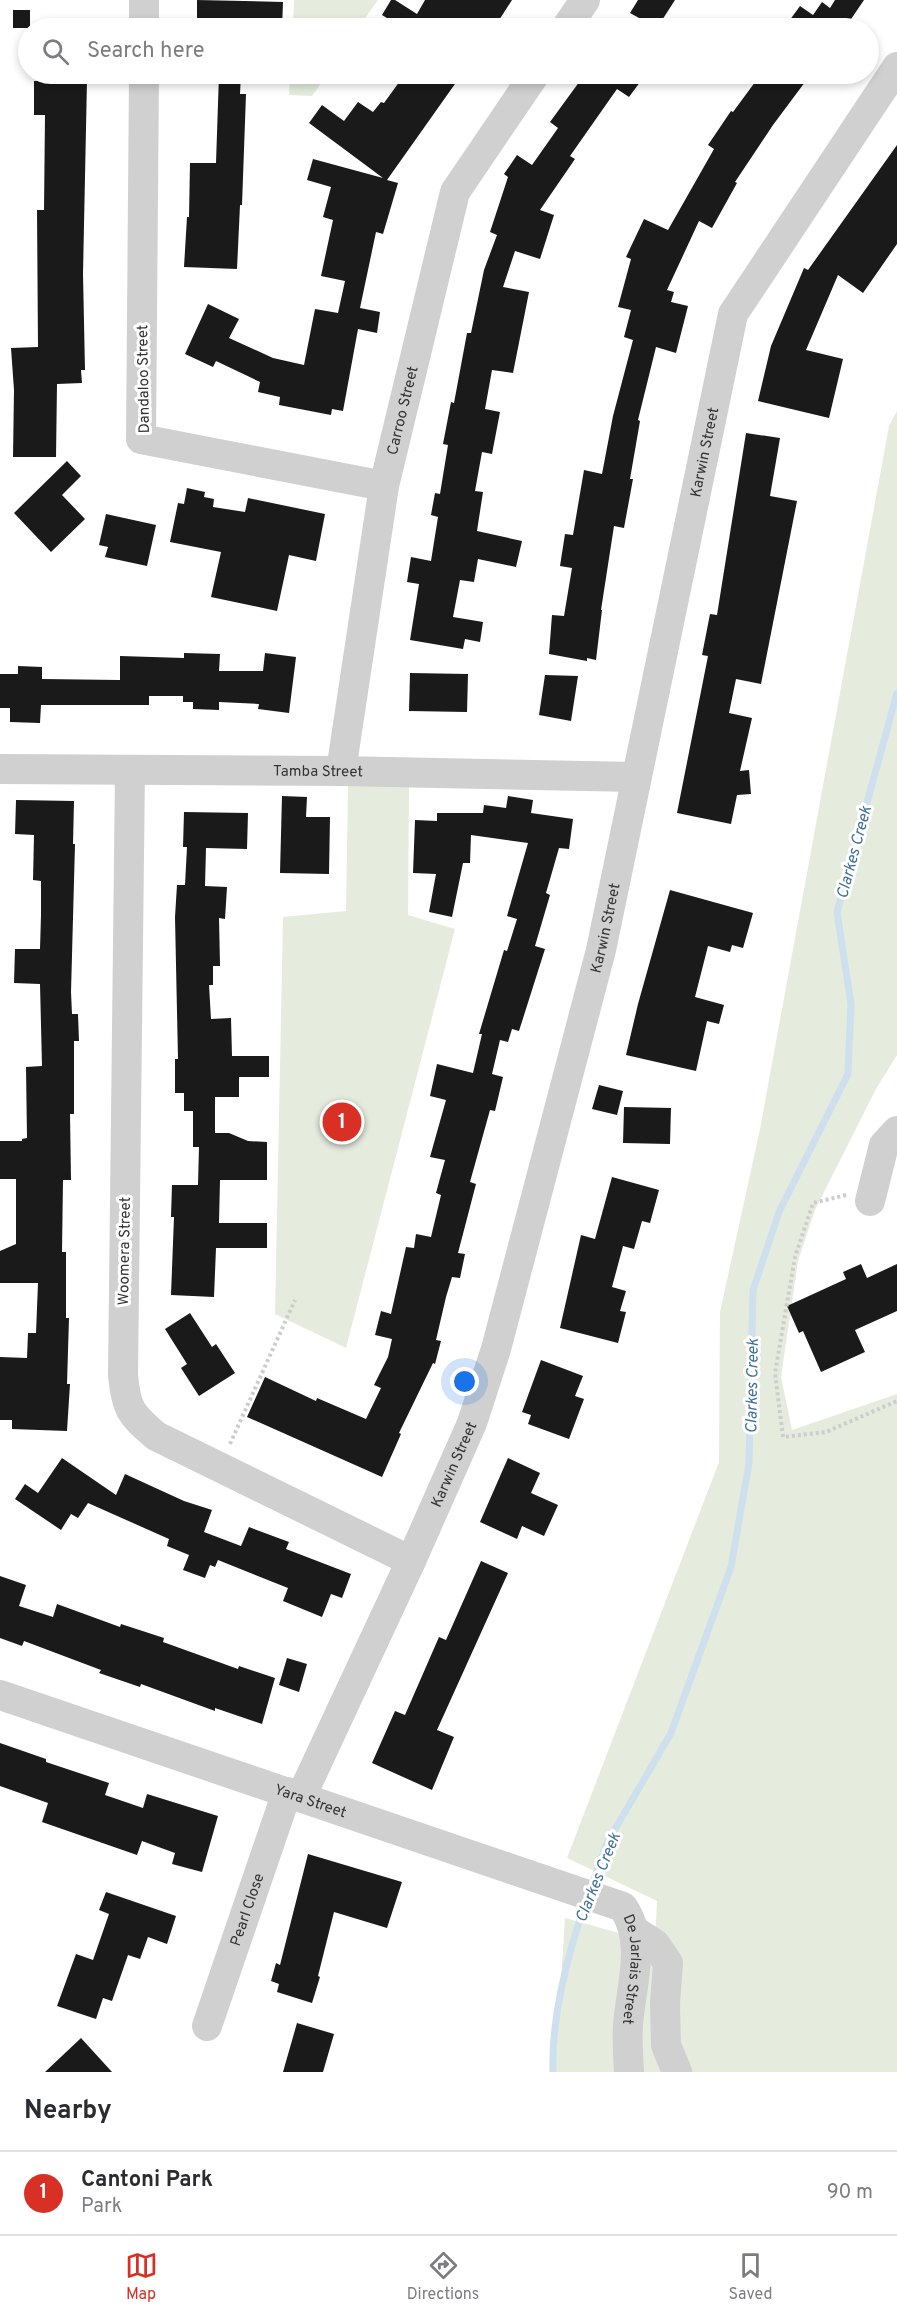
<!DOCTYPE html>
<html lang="en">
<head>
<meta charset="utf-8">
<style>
  body { margin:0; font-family:Overpass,sans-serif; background:#f7f7f7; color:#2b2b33 }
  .you { position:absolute; left:465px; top:1382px; width:21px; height:21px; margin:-15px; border:4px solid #fff; border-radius:50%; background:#1a73e8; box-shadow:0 0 0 9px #1a73e833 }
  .badge { display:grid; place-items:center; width:39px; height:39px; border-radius:50%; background:#d93025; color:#fff; font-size:20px; font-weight:700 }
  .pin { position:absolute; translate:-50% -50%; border:3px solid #fff; box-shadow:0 2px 6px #0006 }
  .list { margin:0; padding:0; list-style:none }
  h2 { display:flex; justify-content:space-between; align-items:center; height:78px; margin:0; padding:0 24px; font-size:26px }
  h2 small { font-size:20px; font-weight:400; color:#7c7c81 }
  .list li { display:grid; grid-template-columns:39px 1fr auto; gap:18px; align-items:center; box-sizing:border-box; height:84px; padding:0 24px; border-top:2px solid #e1e1e2 }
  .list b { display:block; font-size:22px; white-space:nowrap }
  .list p { margin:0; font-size:20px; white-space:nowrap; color:#7c7c81 }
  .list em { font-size:20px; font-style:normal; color:#7c7c81 }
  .icon { flex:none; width:33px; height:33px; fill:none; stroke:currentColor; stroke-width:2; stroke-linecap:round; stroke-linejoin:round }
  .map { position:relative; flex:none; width:897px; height:2072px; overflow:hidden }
  .search { position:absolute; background:#fff; box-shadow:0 3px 9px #0003; left:18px; right:18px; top:18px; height:66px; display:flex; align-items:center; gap:15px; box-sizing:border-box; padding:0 21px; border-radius:33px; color:#7c7c81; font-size:22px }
  .sheet { height:162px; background:#fff }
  nav { display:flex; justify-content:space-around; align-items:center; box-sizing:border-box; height:84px; border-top:2px solid #e1e1e2; background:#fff; font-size:16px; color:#7c7c81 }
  nav a { display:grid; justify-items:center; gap:3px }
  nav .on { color:#d93025 }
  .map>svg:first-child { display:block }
</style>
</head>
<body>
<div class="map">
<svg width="897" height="2072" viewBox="0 0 897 2072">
  <rect width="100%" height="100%" fill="#fff"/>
  <path fill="#e5ecde" d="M 294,0 L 378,0 L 358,28 L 293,28 Z
    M 290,74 L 328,74 L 312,96 L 289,95 Z
    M 897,411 L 897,1055 L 876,1089 L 815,1210 L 798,1261 L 781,1377 L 792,1430 L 897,1394 L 897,2072 L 555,2072 L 565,1918 L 655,1943 L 657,1901 L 567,1858 L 719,1462 L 720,1312 L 760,1129 L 889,426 Z
    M 409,785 L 408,915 L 455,929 L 346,1348 L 275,1314 L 283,917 L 346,911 L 348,786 Z"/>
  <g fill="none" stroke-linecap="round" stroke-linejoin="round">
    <path stroke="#cedfee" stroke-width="7" d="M 591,1888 L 607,1843 L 671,1733 L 731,1567 L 749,1463 L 753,1290 L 779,1212 L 848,1074 L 851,1004 L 837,912 L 897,693
      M 553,2072 C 551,2020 568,1951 586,1902"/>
  </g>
  <path fill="#1a1a1a" d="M 197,0 L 283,2 L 282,28 L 261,28 L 261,20 L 197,19 Z
    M 391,0 L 395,0 L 417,14 L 425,0 L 512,0 L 494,28 L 403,28 L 382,15 Z
    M 638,0 L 675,0 L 657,28 L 630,13 Z
    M 835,0 L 864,0 L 845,28 L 784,28 L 800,6 L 813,15 L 822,2 L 830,8 Z
    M 13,10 L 30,10 L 30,28 L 13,28 Z
    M 219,74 L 241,74 L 240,94 L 246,94 L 242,205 L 240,205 L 237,269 L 184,267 L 187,217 L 189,217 L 190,163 L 216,163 Z
    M 405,74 L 462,74 L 387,180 L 398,183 L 383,234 L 376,232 L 360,308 L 380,312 L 377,333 L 358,329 L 343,411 L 332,409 L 331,415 L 279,405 L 280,397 L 258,392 L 260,382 L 216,361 L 213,367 L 185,354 L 208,304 L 239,319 L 229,338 L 273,358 L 304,365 L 315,309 L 338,313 L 345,281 L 321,276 L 333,220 L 323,217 L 331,187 L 307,180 L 313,159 L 383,178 L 309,123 L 322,105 L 344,121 L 358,102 L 373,112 L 381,102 L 384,103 Z
    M 585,74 L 646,74 L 629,97 L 617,89 L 570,156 L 575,159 L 540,210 L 554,215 L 540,259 L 515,251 L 503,287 L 529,292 L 513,373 L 492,370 L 485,409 L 500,412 L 492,454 L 482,452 L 475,491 L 483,492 L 477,531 L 522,541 L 516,567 L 478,559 L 474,582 L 460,580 L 453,617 L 483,622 L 480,642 L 465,639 L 463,649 L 410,640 L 419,584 L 407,582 L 411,557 L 431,561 L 438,517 L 431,515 L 435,493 L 440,494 L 448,445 L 443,444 L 451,402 L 454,403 L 467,333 L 471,333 L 484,270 L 497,235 L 490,232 L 508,177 L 504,174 L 517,155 L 532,165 L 558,128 L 550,122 Z
    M 761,74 L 811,74 L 773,125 L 735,182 L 737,183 L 712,228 L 699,221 L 667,290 L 674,292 L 671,302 L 688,306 L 676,353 L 656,347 L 638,420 L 640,421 L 630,479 L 633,479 L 624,528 L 614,526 L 601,610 L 602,610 L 596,660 L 587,658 L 587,661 L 549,654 L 552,615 L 564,616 L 572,568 L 560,566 L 565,534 L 573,535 L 584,470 L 602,474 L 613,416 L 633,340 L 624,337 L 631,310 L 618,307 L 631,259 L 626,257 L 644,219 L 668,230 L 714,149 L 708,145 L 731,111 L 733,112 Z
    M 87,80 L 83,274 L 85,370 L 81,370 L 82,383 L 57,384 L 56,457 L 13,457 L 14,390 L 11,348 L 38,347 L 37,210 L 44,210 L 45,115 L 34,115 L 34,81 Z
    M 897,145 L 897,244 L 863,293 L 838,275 L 806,350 L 843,359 L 829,418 L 758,401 L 771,346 L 804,268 L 808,270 Z
    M 746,433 L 780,438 L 770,496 L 797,501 L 761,684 L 736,679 L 729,713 L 752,718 L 740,771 L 749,770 L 751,794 L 737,795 L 731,824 L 677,813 L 708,656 L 702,655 L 710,614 L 717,615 Z
    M 67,461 L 81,476 L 62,495 L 85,519 L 51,552 L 14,513 Z
    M 187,488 L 205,492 L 204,497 L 214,499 L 213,507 L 245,512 L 248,498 L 325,514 L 316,561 L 289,555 L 277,611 L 211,597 L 221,552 L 170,542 L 178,503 L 184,504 Z
    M 106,514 L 156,525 L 147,566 L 105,557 L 108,547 L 99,545 Z
    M 184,653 L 220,654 L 219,671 L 263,671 L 265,653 L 296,657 L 289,713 L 258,709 L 259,704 L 219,702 L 219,710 L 193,709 L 193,702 L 183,702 L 183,696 L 149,696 L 149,705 L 41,705 L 40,723 L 10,722 L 10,708 L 0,708 L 0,674 L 18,674 L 18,666 L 42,667 L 42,679 L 120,680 L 120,656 L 184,658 Z
    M 410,673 L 468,674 L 467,712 L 409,711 Z
    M 545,675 L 578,676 L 571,721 L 539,715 Z
    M 282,796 L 307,797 L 306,817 L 330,817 L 329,874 L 280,873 Z
    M 508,796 L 533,800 L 531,813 L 573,819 L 569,849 L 559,848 L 546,893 L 550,895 L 535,946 L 545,949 L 519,1031 L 512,1029 L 508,1042 L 500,1040 L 492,1074 L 503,1077 L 495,1111 L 490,1110 L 470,1182 L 476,1184 L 458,1253 L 465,1254 L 460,1278 L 452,1277 L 446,1297 L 436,1340 L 441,1341 L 435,1364 L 433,1363 L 399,1433 L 401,1434 L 382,1477 L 247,1417 L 265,1377 L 316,1401 L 317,1398 L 366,1419 L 381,1388 L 374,1385 L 388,1357 L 392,1339 L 375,1335 L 381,1311 L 391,1314 L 406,1247 L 414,1248 L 416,1234 L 431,1237 L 441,1195 L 436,1193 L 445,1160 L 430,1157 L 446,1100 L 430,1096 L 437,1064 L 473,1073 L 482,1034 L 479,1034 L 504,950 L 507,951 L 517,919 L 507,916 L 528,843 L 471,835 L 470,863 L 463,863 L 452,917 L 429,912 L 436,874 L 413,873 L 415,820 L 437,821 L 437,813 L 483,813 L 484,805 L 506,808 Z
    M 16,800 L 74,801 L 73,844 L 75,844 L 71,992 L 72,1014 L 78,1014 L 79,1041 L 74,1041 L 74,1114 L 70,1114 L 71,1180 L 63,1180 L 62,1252 L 66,1252 L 66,1318 L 69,1318 L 67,1384 L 70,1384 L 67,1431 L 12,1429 L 12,1420 L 0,1420 L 0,1357 L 27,1358 L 28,1333 L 36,1333 L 38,1283 L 0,1283 L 0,1251 L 16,1244 L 16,1179 L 0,1179 L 0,1141 L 22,1141 L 22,1139 L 27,1138 L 26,1067 L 42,1066 L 40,984 L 14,983 L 15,949 L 40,949 L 41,915 L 41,881 L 33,880 L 34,835 L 15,834 Z
    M 184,812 L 248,813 L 247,849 L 206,848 L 205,886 L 227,887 L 225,919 L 219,918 L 220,966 L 213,966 L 213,985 L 209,985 L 211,1019 L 231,1018 L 232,1056 L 269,1056 L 269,1077 L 239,1077 L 239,1097 L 215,1097 L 215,1133 L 229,1133 L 248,1141 L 267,1142 L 267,1180 L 220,1180 L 219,1223 L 267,1223 L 267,1248 L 216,1248 L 214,1297 L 171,1295 L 174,1217 L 171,1217 L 172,1185 L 198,1185 L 199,1147 L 193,1147 L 193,1111 L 184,1111 L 184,1093 L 175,1093 L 175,1059 L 178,1059 L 175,917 L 177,885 L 185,885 L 187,847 L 183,847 Z
    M 670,890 L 753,913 L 743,948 L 732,945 L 730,952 L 708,946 L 695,997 L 724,1005 L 719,1024 L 707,1021 L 696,1071 L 626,1055 L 638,1004 Z
    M 599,1085 L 623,1091 L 617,1115 L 592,1109 Z
    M 624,1107 L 671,1108 L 670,1144 L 623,1143 Z
    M 612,1177 L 659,1190 L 650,1223 L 642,1221 L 634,1249 L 623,1246 L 612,1287 L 626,1291 L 620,1311 L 626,1312 L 618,1343 L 560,1328 L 581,1235 L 595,1239 Z
    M 861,1264 L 867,1278 L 897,1264 L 897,1311 L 855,1330 L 865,1352 L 821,1372 L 803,1331 L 799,1333 L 787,1306 L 846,1279 L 843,1272 Z
    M 190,1313 L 212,1347 L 216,1344 L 235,1373 L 199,1396 L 181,1368 L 187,1364 L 165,1329 Z
    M 541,1360 L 583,1376 L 575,1396 L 584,1399 L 569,1439 L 528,1424 L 531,1415 L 522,1412 Z
    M 62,1458 L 116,1495 L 125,1474 L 184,1501 L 212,1510 L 204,1532 L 241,1546 L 249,1527 L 289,1542 L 286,1549 L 351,1574 L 342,1598 L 331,1594 L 322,1617 L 283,1601 L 288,1588 L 218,1560 L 215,1567 L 210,1565 L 205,1578 L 183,1570 L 189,1555 L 167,1546 L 169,1539 L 88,1503 L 78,1518 L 71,1514 L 61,1530 L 15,1499 L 25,1484 L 38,1493 Z
    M 508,1458 L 540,1473 L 531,1493 L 558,1505 L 544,1536 L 522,1526 L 517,1539 L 480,1522 Z
    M 481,1561 L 508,1573 L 437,1730 L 454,1737 L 432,1790 L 372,1763 L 395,1711 L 405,1715 L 439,1637 L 446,1640 Z
    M 0,1576 L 26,1585 L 19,1606 L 53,1617 L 57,1604 L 120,1627 L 121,1624 L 164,1638 L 163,1642 L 238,1669 L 239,1666 L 275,1678 L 262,1724 L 215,1708 L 215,1711 L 141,1684 L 140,1687 L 99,1673 L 101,1670 L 24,1641 L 22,1646 L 0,1638 Z
    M 287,1658 L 307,1664 L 299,1692 L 279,1685 Z
    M 0,1743 L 46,1759 L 46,1762 L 109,1783 L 105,1795 L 143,1808 L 147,1794 L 218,1816 L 202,1872 L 172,1864 L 175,1853 L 142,1841 L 137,1855 L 42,1822 L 48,1803 L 0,1786 Z
    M 308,1854 L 402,1882 L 387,1928 L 334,1912 L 318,1976 L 320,1977 L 312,2003 L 277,1992 L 279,1984 L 271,1981 L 276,1963 L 280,1965 Z
    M 106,1892 L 176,1916 L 167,1944 L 148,1937 L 140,1959 L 128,1955 L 112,2001 L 103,1998 L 96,2019 L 57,2006 L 76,1954 L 93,1960 L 109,1914 L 99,1910 Z
    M 297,2023 L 334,2034 L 323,2072 L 283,2072 Z
    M 81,2038 L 112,2072 L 45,2072 Z"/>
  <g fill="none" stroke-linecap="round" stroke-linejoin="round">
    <path stroke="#cdcdcd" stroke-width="4" stroke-dasharray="3 3" stroke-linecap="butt" d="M 846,1195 L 813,1203 L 795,1257 L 775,1373 L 783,1437 L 826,1432 L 897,1401
      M 230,1444 L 295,1300"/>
    <g stroke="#d0d0d0" stroke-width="30">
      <path d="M 144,28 L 144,0"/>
      <path d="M 566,28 L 585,0"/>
      <path d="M 144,74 L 141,439 L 384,486"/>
      <path id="s1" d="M 0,769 L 341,771 L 636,777"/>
      <path d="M 130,770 L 123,1375 C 126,1408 130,1414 156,1436 L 411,1561"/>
      <path id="s2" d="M 341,771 L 384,486 L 455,192 L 535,74"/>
      <path d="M 870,1201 L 884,1145 L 897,1131"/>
      <path id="s3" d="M 0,1695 L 623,1907 C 647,1943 631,1985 628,2025 C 627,2041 628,2056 629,2072"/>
      <path id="s4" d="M 301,1797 L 411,1561 L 472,1423 L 496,1349 L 601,950 L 733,314 L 897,67"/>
      <path d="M 635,1931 L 655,1944 L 668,1963 L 665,2003 L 666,2045 L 677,2072"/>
      <path id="s5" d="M 207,2026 L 287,1792"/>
    </g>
  </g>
  <g text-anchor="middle" stroke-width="6" stroke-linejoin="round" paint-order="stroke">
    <g font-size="15" fill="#333" stroke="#fff">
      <text transform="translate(143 379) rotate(-91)" y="5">Dandaloo Street</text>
      <text dy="5" stroke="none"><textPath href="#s2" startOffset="366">Carroo Street</textPath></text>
      <text dy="5" stroke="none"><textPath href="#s4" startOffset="1410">Karwin Street</textPath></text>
      <text dy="5" stroke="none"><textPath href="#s1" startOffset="318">Tamba Street</textPath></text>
      <text dy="5" stroke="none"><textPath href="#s4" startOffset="924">Karwin Street</textPath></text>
      <text transform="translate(124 1251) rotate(-89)" y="5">Woomera Street</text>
      <text dy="5" stroke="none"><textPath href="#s4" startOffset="366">Karwin Street</textPath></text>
      <text dy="5" stroke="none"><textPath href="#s3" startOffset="328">Yara Street</textPath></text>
      <text dy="5" stroke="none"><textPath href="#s5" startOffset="123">Pearl Close</textPath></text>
      <text dy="5" stroke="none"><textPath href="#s3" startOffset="723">De Jarlais Street</textPath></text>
    </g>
    <g font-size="16" font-style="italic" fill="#3e6f97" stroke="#fff">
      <text transform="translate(853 852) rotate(-75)" y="6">Clarkes Creek</text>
      <text transform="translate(751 1386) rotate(-89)" y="6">Clarkes Creek</text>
      <text transform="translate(597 1877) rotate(-68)" y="6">Clarkes Creek</text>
    </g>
  </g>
</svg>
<div class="you"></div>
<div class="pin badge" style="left:342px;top:1122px">1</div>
<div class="search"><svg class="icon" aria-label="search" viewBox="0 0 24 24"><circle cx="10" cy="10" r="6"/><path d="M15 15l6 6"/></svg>Search here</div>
</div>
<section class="sheet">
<h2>Nearby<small></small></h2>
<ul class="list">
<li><span class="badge">1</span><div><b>Cantoni Park</b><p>Park</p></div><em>90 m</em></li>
</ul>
</section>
<nav>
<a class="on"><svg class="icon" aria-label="map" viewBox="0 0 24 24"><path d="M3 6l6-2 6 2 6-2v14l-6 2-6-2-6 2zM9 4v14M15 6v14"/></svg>Map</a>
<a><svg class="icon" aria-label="directions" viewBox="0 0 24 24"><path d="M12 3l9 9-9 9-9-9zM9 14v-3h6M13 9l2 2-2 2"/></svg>Directions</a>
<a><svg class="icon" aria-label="saved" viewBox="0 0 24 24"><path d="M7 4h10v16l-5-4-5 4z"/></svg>Saved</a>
</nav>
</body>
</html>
